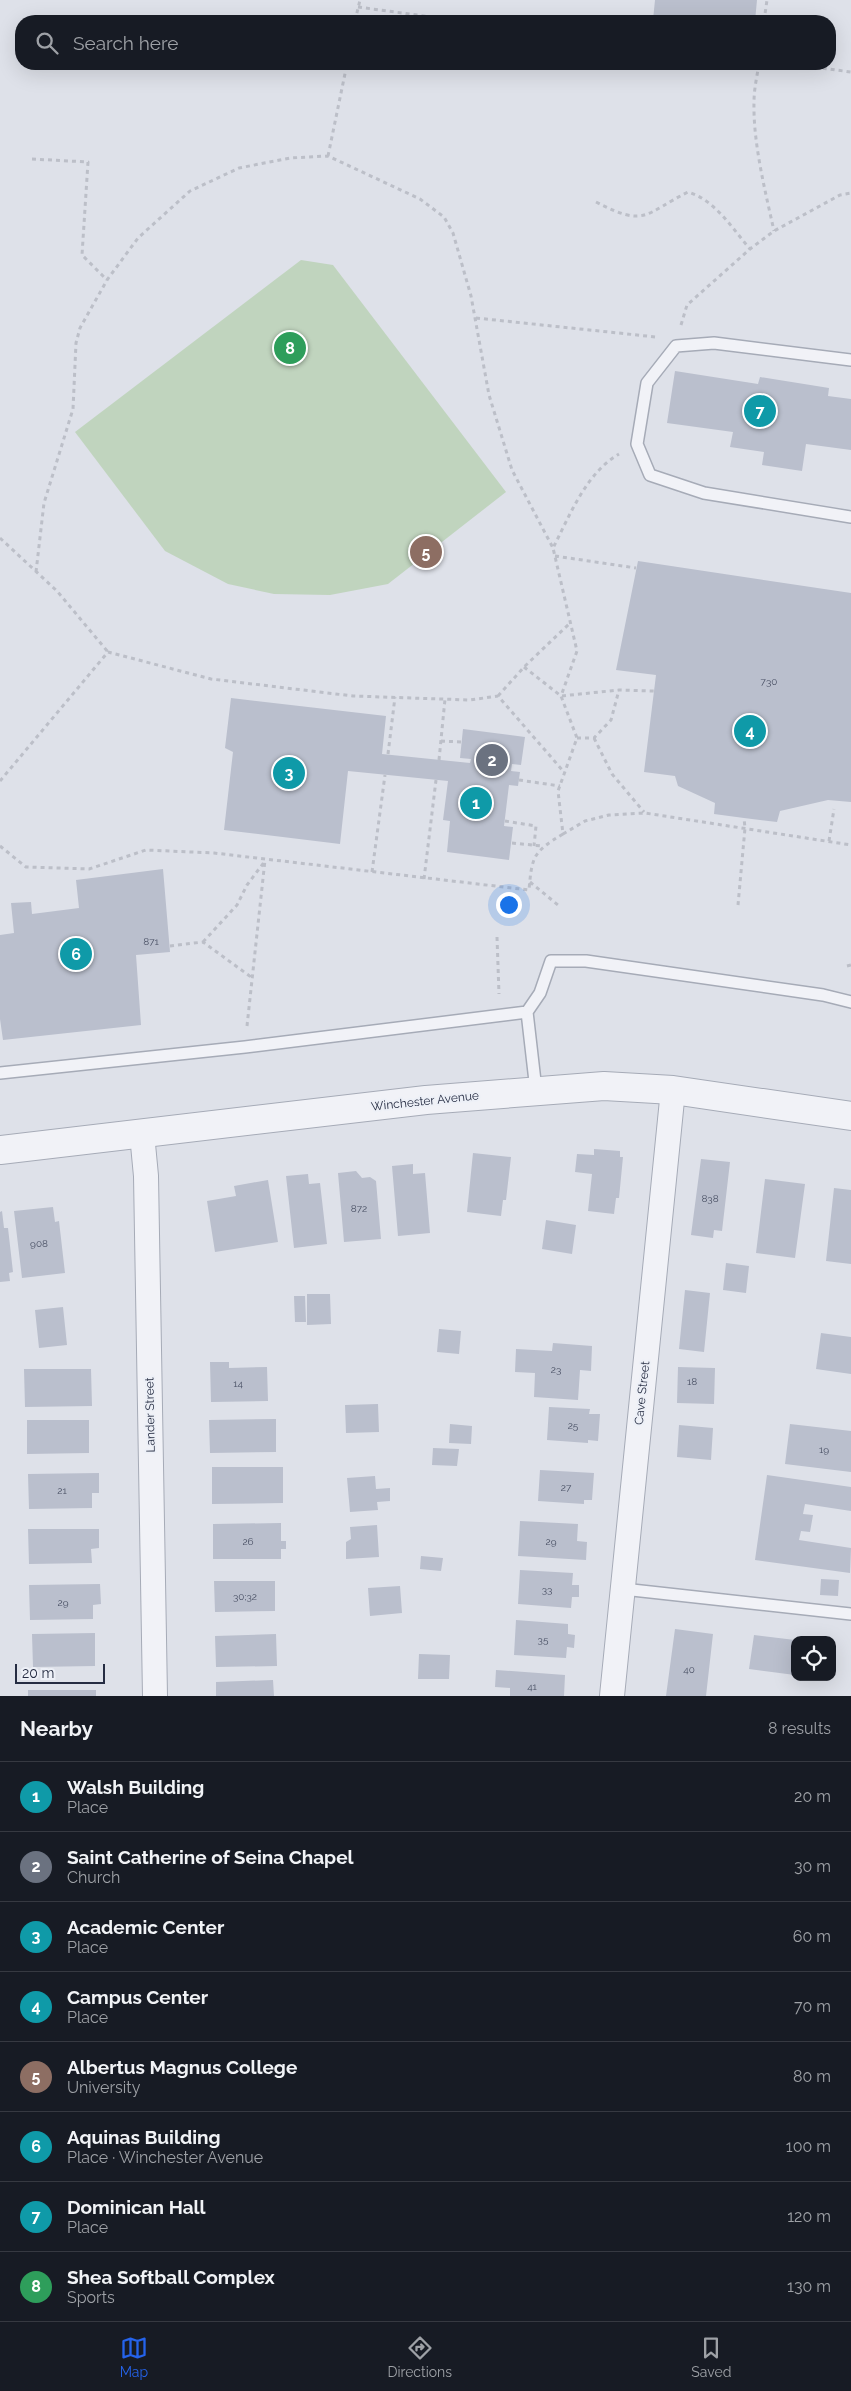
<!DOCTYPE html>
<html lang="en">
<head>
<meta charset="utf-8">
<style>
  body { margin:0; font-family:Raleway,sans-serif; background:#20242c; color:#f1f3f6 }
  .controls { position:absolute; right:15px; bottom:15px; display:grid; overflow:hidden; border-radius:10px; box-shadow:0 5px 20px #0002 }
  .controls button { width:45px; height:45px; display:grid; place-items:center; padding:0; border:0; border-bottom:1px solid #363941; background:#171b24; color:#f1f3f6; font:25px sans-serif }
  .scale { position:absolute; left:15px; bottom:12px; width:90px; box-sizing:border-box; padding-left:5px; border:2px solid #252c42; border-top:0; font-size:14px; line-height:18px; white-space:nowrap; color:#252c42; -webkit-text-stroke:4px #edf0f7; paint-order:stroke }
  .you { position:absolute; left:508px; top:904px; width:18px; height:18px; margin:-12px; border:4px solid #fff; border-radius:50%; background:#1a73e8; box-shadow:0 0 0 8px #1a73e833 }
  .badge { display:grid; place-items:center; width:32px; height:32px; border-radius:50%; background:#2563eb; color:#fff; font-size:16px; font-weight:700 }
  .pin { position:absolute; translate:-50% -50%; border:2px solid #fff; box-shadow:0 1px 5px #0006 }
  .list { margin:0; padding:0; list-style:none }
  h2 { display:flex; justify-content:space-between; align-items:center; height:65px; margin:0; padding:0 20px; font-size:21px }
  h2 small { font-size:16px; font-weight:400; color:#9ea1a6 }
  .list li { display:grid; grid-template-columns:32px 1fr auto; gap:15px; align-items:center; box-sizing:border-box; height:70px; padding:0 20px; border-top:1px solid #363941 }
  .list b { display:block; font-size:19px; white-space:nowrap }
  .list p { margin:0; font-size:16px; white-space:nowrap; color:#9ea1a6 }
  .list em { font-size:16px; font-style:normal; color:#9ea1a6 }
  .icon { flex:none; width:28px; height:28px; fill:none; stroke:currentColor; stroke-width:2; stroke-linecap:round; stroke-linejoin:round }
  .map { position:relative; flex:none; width:851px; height:1696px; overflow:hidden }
  .search { position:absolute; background:#171b24; box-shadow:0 5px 20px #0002; left:15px; right:15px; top:15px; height:55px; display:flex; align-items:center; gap:12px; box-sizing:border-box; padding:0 18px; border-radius:20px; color:#9ea1a6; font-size:19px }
  .sheet { height:625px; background:#171b24 }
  nav { display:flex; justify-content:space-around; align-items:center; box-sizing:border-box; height:70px; border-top:1px solid #363941; background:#171b24; font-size:14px; color:#9ea1a6 }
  nav a { display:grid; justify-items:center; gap:2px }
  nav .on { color:#2563eb }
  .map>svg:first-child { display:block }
</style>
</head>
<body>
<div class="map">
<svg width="851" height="1696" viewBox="0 0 851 1696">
  <rect width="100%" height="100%" fill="#dee1e9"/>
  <path fill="#c0d4be" d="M 301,260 L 333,265 L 506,492 L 388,584 L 330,595 L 274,594 L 228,584 L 165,551 L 75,432 Z"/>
  <path fill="#babfcd" d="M 655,0 L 757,0 L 755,21 L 653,20 Z
    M 675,371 L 758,384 L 760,377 L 829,388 L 828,396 L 851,399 L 851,450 L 806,444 L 802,471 L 762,465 L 764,452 L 730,447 L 733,432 L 667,423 Z
    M 638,561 L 851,593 L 851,802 L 828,800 L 780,811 L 777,822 L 744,818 L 714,814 L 715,803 L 678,786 L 675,776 L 644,772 L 656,675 L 616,670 Z
    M 231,698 L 386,716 L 382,754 L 470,763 L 471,759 L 460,758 L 463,729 L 525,737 L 521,765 L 512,764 L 511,771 L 520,772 L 518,786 L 509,785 L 504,826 L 513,827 L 509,860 L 447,852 L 450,821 L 443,820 L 448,781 L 348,771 L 340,844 L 224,830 L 233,752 L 225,748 Z
    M 163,869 L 170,952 L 136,955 L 141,1025 L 3,1040 L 0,1019 L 0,935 L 14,933 L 11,903 L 31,902 L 32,914 L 79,908 L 76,880 Z
    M 594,1149 L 620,1151 L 620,1157 L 623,1157 L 619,1198 L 616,1198 L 614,1214 L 588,1211 L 592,1174 L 575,1172 L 577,1154 L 594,1155 Z
    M 473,1153 L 511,1157 L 506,1200 L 503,1200 L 501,1216 L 467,1212 Z
    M 701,1159 L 730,1162 L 722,1231 L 714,1230 L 713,1238 L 691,1235 Z
    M 413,1164 L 413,1174 L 425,1173 L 430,1233 L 398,1236 L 392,1166 Z
    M 356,1171 L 362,1178 L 370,1177 L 376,1181 L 381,1239 L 344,1242 L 338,1173 Z
    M 308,1174 L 309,1184 L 320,1183 L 327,1244 L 294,1248 L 286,1176 Z
    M 765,1179 L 805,1184 L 795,1258 L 756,1253 Z
    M 268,1180 L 278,1242 L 215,1252 L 207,1201 L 236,1196 L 234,1186 Z
    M 834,1188 L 851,1190 L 851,1264 L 826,1261 Z
    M 53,1207 L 55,1222 L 59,1221 L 65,1273 L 22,1278 L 14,1211 Z
    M 2,1211 L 4,1228 L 8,1228 L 13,1272 L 9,1273 L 10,1281 L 0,1282 L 0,1212 Z
    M 546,1220 L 576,1225 L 572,1254 L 542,1249 Z
    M 726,1263 L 749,1266 L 746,1293 L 723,1290 Z
    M 685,1290 L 710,1293 L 704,1352 L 679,1349 Z
    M 307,1294 L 330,1294 L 331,1324 L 307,1325 Z
    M 294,1296 L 305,1296 L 306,1322 L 295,1322 Z
    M 63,1307 L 67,1345 L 39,1348 L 35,1310 Z
    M 439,1329 L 461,1331 L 459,1354 L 437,1352 Z
    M 821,1333 L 851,1337 L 851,1374 L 816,1369 Z
    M 553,1343 L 592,1346 L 591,1371 L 580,1370 L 578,1400 L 534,1397 L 535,1373 L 515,1372 L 516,1349 L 552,1351 Z
    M 210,1362 L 229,1362 L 229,1368 L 267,1367 L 268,1401 L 211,1402 Z
    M 678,1367 L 715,1368 L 714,1404 L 677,1403 Z
    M 24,1369 L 91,1369 L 92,1406 L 25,1407 Z
    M 378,1404 L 379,1432 L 346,1433 L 345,1405 Z
    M 549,1407 L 590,1409 L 589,1414 L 600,1414 L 598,1441 L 588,1440 L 588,1443 L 547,1440 Z
    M 276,1419 L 276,1452 L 210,1453 L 209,1420 Z
    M 27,1420 L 89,1420 L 89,1453 L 27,1454 Z
    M 450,1424 L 472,1426 L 471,1444 L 449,1443 Z
    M 790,1424 L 851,1431 L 851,1472 L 785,1464 Z
    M 679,1425 L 713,1428 L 711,1460 L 677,1457 Z
    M 433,1448 L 459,1449 L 457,1466 L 432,1465 Z
    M 212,1467 L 283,1467 L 283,1503 L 212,1504 Z
    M 540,1470 L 594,1473 L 592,1500 L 584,1500 L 584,1504 L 538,1501 Z
    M 99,1473 L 99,1493 L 92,1493 L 92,1508 L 29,1509 L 28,1474 Z
    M 767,1475 L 851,1487 L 851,1511 L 805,1504 L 803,1514 L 813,1515 L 810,1532 L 801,1531 L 799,1540 L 851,1548 L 850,1573 L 755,1560 Z
    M 375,1476 L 376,1489 L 390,1488 L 390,1501 L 377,1502 L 378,1510 L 350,1512 L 347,1478 Z
    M 520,1521 L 578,1524 L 577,1541 L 587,1542 L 586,1560 L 518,1556 Z
    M 281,1523 L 281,1541 L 286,1541 L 286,1549 L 281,1549 L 281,1559 L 213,1559 L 213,1524 Z
    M 377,1525 L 379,1557 L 346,1559 L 346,1542 L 351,1539 L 350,1527 Z
    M 28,1529 L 99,1529 L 99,1548 L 91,1549 L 92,1563 L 29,1564 Z
    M 421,1556 L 443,1558 L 441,1571 L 420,1569 Z
    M 520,1570 L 573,1573 L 572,1585 L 579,1585 L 579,1597 L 572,1597 L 571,1608 L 518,1604 Z
    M 821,1579 L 839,1580 L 838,1596 L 820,1595 Z
    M 214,1581 L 275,1581 L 275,1611 L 215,1612 Z
    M 100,1584 L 101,1604 L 93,1605 L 93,1619 L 30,1620 L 29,1585 Z
    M 400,1586 L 402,1613 L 370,1616 L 368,1588 Z
    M 516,1620 L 568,1624 L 568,1634 L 575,1635 L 574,1648 L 567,1647 L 566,1658 L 514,1655 Z
    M 675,1629 L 713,1634 L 706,1696 L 666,1696 Z
    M 95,1633 L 95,1666 L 33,1667 L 32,1634 Z
    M 276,1634 L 277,1666 L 216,1667 L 215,1636 Z
    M 754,1635 L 795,1640 L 795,1675 L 749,1669 Z
    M 419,1654 L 450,1655 L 449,1679 L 418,1679 Z
    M 496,1670 L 565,1675 L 564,1696 L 510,1696 L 510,1688 L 495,1687 Z
    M 273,1680 L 274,1696 L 216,1696 L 216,1682 Z
    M 28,1690 L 96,1690 L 96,1696 L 28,1696 Z"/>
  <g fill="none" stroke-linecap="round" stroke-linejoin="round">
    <g stroke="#a6abb7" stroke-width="14">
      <path id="service" d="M 851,360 L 714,343 L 676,346 L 647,383 L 637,444 L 650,475 L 704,493 L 851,517
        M 527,1012 L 536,1090
        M 0,1073 L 245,1047 L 527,1012 L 540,993 L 551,961 L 586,961 L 823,995 L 851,1002
        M 623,1589 L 851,1614"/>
    </g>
    <g stroke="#a6abb7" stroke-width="26">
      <path id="minor" d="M 142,1134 L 146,1176 L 155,1696
        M 612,1696 L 673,1090"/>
    </g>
    <g stroke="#a6abb7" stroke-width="30">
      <path id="tertiary" d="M 0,1150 L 426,1100 L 604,1086 L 673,1090 L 851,1116"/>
    </g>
    <path stroke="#bcbfc8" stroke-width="3" stroke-dasharray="4 4" stroke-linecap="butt" d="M 358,7 L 461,21
      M 355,21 L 360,0
      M 764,21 L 767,0
      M 759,64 C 757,76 754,89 754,102 C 753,143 765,190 774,231
      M 791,64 L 851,72
      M 328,156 L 347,64
      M 32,159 L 88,162 L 82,255 L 107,280
      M 596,202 C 646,228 644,214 688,192 C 715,200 732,228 750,249
      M 476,318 L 656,337
      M 681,325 L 687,305 L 750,249 L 774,231 L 840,195 L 851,193
      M 0,538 L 57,591 L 108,652
      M 555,556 L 636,568
      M 36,572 L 44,503 L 73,409 L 76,343 L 80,328 L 107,280 L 138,238 L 190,191 L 239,168 L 290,158 L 328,156 L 420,199 L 444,217 L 453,233 L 471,296 L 489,395 L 512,470 L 553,548
      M 524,667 L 561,696 L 619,690 L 654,691
      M 498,696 L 524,667 L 569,624
      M 577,738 L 594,738 L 611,720 L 619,690
      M 594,738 L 612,774 L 644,812
      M 441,741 L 462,742
      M 388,754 L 395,697
      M 439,760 L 445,699
      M 519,780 L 560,786
      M 0,781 L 108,652 L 211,679 L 353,696 L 470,700 L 498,696 L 564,772
      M 505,821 L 536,826 L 534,846
      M 563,834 L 585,821 L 609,815 L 645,813 L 851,845
      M 829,841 L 834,809
      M 512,843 L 542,846
      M 0,846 L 26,867 L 89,869 L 146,850 L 214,853 L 529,890 C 532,856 533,852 563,834 L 558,791 L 577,738 L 561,696 L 577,651 L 553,548 C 570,515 586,473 619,454
      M 372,872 L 385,775
      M 424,879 L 436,780
      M 530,882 L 558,905
      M 738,905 L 745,828 L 744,818
      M 497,937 L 499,994
      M 203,942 L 237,905 L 247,885 L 265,861
      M 170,946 L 203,942 L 251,977
      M 847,966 L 851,965
      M 247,1026 L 265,860"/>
    <use href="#service" stroke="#f1f2f7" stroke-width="11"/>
    <use href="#minor" stroke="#f1f2f7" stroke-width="24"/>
    <use href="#tertiary" stroke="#f1f2f7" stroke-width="28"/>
  </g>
  <g text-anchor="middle" stroke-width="4" stroke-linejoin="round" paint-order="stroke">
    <g font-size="10" fill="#4a5165">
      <text x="769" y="685">730</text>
      <text x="151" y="945">871</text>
      <text x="710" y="1202">838</text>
      <text x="359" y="1212">872</text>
      <text x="39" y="1247">908</text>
      <text x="556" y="1373">23</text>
      <text x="692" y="1385">18</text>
      <text x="238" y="1387">14</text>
      <text x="573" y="1429">25</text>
      <text x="824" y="1453">19</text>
      <text x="566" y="1491">27</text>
      <text x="62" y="1494">21</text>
      <text x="248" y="1545">26</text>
      <text x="551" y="1545">29</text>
      <text x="547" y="1593">33</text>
      <text x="245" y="1600">30;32</text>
      <text x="63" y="1606">29</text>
      <text x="543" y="1643">35</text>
      <text x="689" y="1673">40</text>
      <text x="532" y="1690">41</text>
    </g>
    <g font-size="12" fill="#252c42" stroke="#edf0f7">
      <text transform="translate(425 1101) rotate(-6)" y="4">Winchester Avenue</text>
      <text transform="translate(642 1393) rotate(-84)" y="4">Cave Street</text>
      <text transform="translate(150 1415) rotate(-91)" y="4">Lander Street</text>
    </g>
  </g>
</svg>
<div class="controls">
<button><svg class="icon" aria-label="locate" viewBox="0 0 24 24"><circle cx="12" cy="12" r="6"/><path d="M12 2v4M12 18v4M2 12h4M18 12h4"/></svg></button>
</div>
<div class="scale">20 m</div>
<div class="you"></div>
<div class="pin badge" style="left:476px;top:803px;background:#0f9aa8">1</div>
<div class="pin badge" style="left:492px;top:760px;background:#6b7280">2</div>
<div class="pin badge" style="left:289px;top:773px;background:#0f9aa8">3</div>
<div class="pin badge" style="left:750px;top:731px;background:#0f9aa8">4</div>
<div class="pin badge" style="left:426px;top:552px;background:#8d6e63">5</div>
<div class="pin badge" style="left:76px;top:954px;background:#0f9aa8">6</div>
<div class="pin badge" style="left:760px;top:411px;background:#0f9aa8">7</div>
<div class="pin badge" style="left:290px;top:348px;background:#2e9e5b">8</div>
<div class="search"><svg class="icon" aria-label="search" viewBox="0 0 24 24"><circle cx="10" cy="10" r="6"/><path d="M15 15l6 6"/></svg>Search here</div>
</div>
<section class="sheet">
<h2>Nearby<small>8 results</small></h2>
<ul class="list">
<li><span class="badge" style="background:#0f9aa8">1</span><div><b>Walsh Building</b><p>Place</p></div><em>20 m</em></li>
<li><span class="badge" style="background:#6b7280">2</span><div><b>Saint Catherine of Seina Chapel</b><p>Church</p></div><em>30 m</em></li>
<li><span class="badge" style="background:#0f9aa8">3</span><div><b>Academic Center</b><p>Place</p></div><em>60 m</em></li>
<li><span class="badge" style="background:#0f9aa8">4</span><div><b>Campus Center</b><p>Place</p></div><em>70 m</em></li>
<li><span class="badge" style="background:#8d6e63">5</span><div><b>Albertus Magnus College</b><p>University</p></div><em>80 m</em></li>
<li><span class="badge" style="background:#0f9aa8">6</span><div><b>Aquinas Building</b><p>Place · Winchester Avenue</p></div><em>100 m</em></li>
<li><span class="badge" style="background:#0f9aa8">7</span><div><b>Dominican Hall</b><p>Place</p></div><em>120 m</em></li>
<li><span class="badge" style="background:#2e9e5b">8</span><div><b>Shea Softball Complex</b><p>Sports</p></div><em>130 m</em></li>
</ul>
</section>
<nav>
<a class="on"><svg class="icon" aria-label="map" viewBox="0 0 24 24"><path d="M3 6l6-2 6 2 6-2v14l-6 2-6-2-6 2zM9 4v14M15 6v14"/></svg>Map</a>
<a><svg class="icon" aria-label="directions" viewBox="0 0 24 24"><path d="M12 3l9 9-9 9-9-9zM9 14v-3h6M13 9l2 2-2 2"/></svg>Directions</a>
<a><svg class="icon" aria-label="saved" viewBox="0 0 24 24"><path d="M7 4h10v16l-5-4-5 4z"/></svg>Saved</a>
</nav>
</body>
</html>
